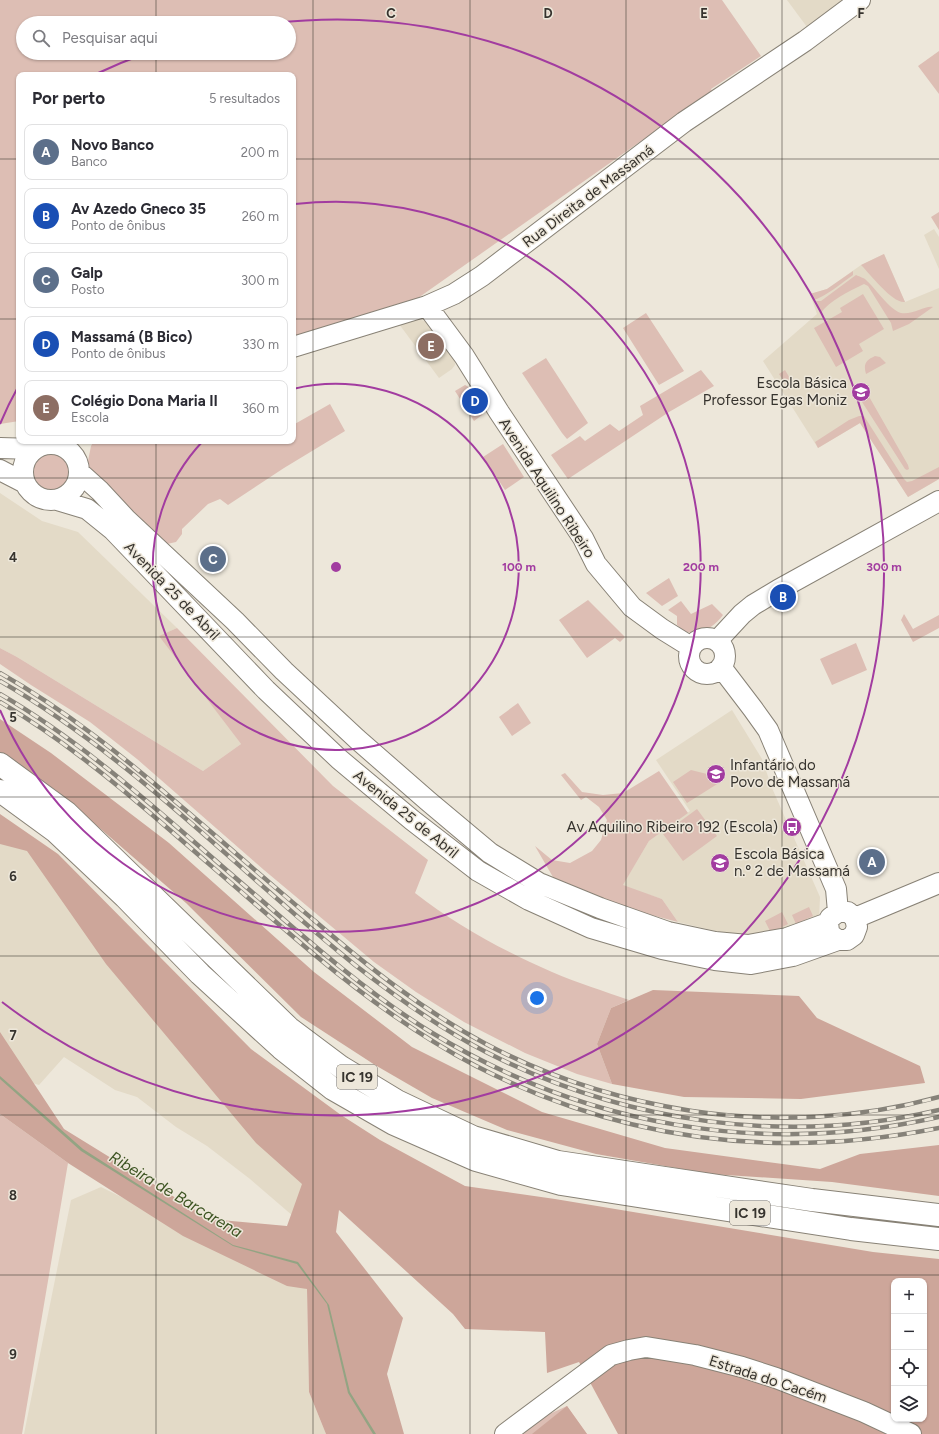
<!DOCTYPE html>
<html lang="pt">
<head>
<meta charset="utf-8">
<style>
  body { margin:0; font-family:Figtree,sans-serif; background:#f7f7f7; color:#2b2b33 }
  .controls { position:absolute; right:12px; bottom:12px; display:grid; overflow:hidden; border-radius:8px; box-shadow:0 1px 3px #0004 }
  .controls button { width:36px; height:36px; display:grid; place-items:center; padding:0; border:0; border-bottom:1px solid #e1e1e2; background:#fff; color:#2b2b33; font:20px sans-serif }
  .you { position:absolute; left:537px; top:998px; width:14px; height:14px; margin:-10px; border:3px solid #fff; border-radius:50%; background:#1a73e8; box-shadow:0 0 0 6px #1a73e833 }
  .badge { display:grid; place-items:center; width:26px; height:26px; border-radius:50%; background:#111827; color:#fff; font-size:13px; font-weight:700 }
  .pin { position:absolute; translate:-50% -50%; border:2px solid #fff; box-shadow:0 1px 4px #0006 }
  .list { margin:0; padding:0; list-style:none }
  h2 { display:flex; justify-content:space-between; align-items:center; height:52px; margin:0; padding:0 16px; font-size:17px }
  h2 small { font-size:13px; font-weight:400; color:#7c7c81 }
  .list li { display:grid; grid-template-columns:26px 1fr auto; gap:12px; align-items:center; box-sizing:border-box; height:56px; margin:0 8px 8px; padding:0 8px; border:1px solid #e1e1e2; border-radius:8px }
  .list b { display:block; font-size:15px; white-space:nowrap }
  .list p { margin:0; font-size:13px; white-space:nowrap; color:#7c7c81 }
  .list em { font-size:13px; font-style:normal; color:#7c7c81 }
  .icon { flex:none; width:22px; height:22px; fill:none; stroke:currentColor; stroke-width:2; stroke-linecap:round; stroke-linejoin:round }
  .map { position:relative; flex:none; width:939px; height:1434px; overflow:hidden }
  .search { position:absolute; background:#fff; box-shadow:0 1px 3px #0004; left:16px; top:16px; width:280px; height:44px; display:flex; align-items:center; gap:10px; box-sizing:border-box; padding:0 14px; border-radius:22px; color:#7c7c81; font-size:15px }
  .panel { position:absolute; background:#fff; box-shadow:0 1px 3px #0004; left:16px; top:72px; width:280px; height:372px; border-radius:8px }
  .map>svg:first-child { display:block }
</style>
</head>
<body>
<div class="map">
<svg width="939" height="1434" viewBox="0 0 939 1434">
  <rect width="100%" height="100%" fill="#ede7da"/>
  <path fill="#e3dac7" d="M 787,0 L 843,0 L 807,27 Z
    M 934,229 L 939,237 L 939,269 L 924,235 Z
    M 884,254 L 905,302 L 939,288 L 939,479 L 908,497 L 860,423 L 818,448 L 763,361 L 817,314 L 810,294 L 827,289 L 861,265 Z
    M 417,319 L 425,321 L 455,361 L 455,365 L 452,369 L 439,378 L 399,324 Z
    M 0,493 L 42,521 L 78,532 L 177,628 L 160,636 L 241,744 L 203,771 L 17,657 L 0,648 Z
    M 732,710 L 762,759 L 772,788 L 820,897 L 819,919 L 749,939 L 678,922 L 662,899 L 622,886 L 649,841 L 690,811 L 656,760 Z
    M 0,826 L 50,856 L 314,1189 L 293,1216 L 250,1179 L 207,1146 L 176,1127 L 137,1097 L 115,1090 L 64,1057 L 39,1085 L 25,1081 L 0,1044 Z
    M 101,1187 L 307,1289 L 309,1392 L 326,1434 L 24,1434 L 71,1200 Z"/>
  <path fill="#ddbeb4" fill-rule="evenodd" d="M 0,0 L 722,0 L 761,56 L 711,89 L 712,91 L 418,298 L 293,338 L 293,75 L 19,75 L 19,421 L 0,424 ZM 23,23 L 289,23 L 289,53 L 23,53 Z
    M 939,51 L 939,94 L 918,66 Z
    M 939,212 L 939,230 L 931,217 Z
    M 884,254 L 905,302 C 893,304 870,274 861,265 Z
    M 853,271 L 853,275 C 843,282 824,298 813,300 L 810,294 L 827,289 Z
    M 856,275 C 860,277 865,278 867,281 C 875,288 890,310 901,313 C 913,315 926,305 933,307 L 909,324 L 893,331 L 891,323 L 868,286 L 864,284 C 848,292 830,300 820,314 L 816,301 L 821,301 Z
    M 863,294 L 884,329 L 859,344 L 863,351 L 836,367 L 814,328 L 842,312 L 840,308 Z
    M 646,313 L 684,371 L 659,385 L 623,328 Z
    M 875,356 L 880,357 L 886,363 L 866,374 C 863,364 866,360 875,356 Z
    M 546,358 L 588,423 L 567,439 L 562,433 L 522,373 Z
    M 701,370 L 714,386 L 669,412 L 568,479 L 551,455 L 580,436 L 585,441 L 610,424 L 619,431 L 643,415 L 640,406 Z
    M 785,370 L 795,387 L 789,390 L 779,374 Z
    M 465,385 L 472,389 L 483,408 L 482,415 L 474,421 L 455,391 Z
    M 863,386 L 908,465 L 909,469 L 907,470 L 905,469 L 855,391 Z
    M 330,404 L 345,431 L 284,468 L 228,505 L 220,499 L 208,504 L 182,529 L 182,534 L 176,542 L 167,544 L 87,466 L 91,446 L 94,441 L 293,441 L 293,425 Z
    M 859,416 L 864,416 L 904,479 L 907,482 L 912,481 L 939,467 L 939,479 L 908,497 L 860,423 L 818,448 L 815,442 L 849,420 Z
    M 503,444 L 524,477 L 505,490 L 483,457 Z
    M30 471a20 20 0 1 1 40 0a20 20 0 1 1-40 0Z
    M 669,578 L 678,596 L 662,606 L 646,593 Z
    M 588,600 L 625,637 L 620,642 L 615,638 L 587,658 L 559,620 Z
    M 681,601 L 691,614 L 712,604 L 723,615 C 715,626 699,638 685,631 C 682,630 680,627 677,625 L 677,616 L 668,610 Z
    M 904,614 L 913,629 L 939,615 L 939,628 L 913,642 L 901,620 Z
    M 177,628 L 333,786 L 428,860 L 415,893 C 457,926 504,951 552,972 C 577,983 604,991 629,1000 L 611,1008 L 597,1044 L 612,1084 L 577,1074 L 525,1053 L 464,1022 L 416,992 L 374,962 L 264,870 L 137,759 L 90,722 L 31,685 L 0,664 L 0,648 L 17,657 L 203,771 L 241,744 L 159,636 Z
    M 856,643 L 867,670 L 832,685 L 820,659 Z
    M 518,703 L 531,723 L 512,736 L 499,717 Z
    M 691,770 L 711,775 L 716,773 L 722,781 L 687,803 L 673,782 Z
    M 659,771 L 688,813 L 649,841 L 623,885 L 662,899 L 678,922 L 617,906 L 557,884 L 535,846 L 552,860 L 570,863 L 592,851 L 601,840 L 607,820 L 599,807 L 586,797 L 581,800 L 561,775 L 565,773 L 582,792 L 603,795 L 623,793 Z
    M 697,809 L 717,836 L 683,861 L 663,834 Z
    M 809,907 L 813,916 L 796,924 L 792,915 Z
    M 782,912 L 788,924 L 771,933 L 765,921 Z
    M 0,1114 L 68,1163 L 22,1434 L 0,1434 Z
    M 567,1406 L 587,1434 L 506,1434 Z"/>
  <path fill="#cda69a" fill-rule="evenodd" d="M 0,719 L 51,753 L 169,843 L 314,972 L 412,1047 L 542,1112 L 665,1148 L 820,1169 L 860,1154 L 939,1145 L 939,1196 L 832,1182 L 711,1174 L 596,1154 L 507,1130 L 432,1098 L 375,1065 L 301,1017 L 186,903 L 57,791 L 0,752 Z
    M 0,814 L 58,854 L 251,1049 L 341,1115 L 380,1140 L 465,1186 L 555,1199 L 873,1252 L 939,1259 L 939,1434 L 618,1434 L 579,1362 L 547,1373 L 545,1332 L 465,1329 L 453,1314 L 339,1210 L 336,1232 L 403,1318 L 387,1374 L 404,1434 L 326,1434 L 309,1392 L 307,1289 L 287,1286 L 183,1236 L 68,1163 L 0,1114 L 0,1032 L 64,1129 L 210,1219 L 287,1226 L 302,1184 L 256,1143 L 106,964 L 27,851 L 0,844 ZM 894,1281 L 924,1281 L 924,1419 L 894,1419 Z
    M 653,990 L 799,996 L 817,1018 L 920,1066 L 925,1083 L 801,1099 L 684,1097 L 612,1084 L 597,1044 L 611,1008 Z
    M 567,1406 L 587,1434 L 532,1434 Z"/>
  <path fill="#93a483" d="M 0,1076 L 83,1149 L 233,1245 L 298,1262 L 329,1305 L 350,1392 L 376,1434 L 373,1434 L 348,1393 L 327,1304 L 297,1264 L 233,1246 L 81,1151 L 0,1079 Z"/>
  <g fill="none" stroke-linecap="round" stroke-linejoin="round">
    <g stroke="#888276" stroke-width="22">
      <path id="secondary" d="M 427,306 L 464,356 L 499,412 L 583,538 L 596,564 L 632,607 L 662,629 L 691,647
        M 293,347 L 427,306 L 454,294 L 482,276 L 684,122 L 805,41 L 860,0
        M23 472a28 28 0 1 1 56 0a28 28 0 1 1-56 0Z
        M 0,448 L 35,449
        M 0,470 L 25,483
        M 80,473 L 100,491 L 126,519 L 235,621 L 284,671 L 357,739 L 428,801 L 490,853 L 539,883 L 600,908 L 668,932 L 715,942 L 748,945 L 787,938 L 828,923
        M 57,500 L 87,509 L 113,530 L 266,690 L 339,759 L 412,820 L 478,871 L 529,900 L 591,928 L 662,949 L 715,960 L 751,964 L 793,956 L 838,940 L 847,940 L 854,935 L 857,927 L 855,918 L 848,912 L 838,912 L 830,918 L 828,923 L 829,931 L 831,935 L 838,940
        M689 656a18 18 0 1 1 36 0a18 18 0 1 1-36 0Z
        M 717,641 L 742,614 L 753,605 L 778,590 L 939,501
        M 721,667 L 753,709 L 768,730 L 836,889 L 838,912
        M 855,918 L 939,883
        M 505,1434 L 611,1355 L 629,1350 L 646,1347 L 695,1355 L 742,1367 L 776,1378 L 864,1412 L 911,1434"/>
    </g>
    <g stroke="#888276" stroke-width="24">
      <path id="highway" d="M 0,764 L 67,813 L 289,1028 L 341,1067 L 397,1101 L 473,1137 L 558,1162 L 812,1200 L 939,1215
        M 0,791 L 55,831 L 125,897 L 200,974 L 281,1048 L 333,1089 L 394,1124 L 476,1160 L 561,1184 L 851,1229 L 939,1239"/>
    </g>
    <use href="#secondary" stroke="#fff" stroke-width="20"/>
    <use href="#highway" stroke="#fff" stroke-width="22"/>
    <g stroke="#868279" stroke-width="4.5">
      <path id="rail" d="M 0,673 C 67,711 125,758 183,808 C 227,845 270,884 315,921 C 368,967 424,1011 486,1044 C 550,1078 620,1100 692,1111 C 773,1123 860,1119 939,1097
        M 0,681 C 132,757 237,870 355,965 C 396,997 439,1028 486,1052 C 625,1123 786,1146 939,1110
        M 0,694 C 95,749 175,827 259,898 C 313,945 368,993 429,1031 C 583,1126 762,1157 939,1117
        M 0,702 C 59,737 112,780 164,825 C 215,869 265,913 316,956 C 365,997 419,1036 476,1066 C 622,1141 778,1160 939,1128"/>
    </g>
    <use href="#rail" stroke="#ede7da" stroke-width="3" stroke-dasharray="9" stroke-linecap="butt"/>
  </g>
  <path fill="none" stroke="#36332e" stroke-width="1" stroke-opacity="0.55" d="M 156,0 L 156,23M 313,0 L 313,1434M 470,0 L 470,1434M 626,0 L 626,1434M 782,0 L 782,1434M 156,53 L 156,75M 0,159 L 19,159M 293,159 L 939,159M 0,319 L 19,319M 293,319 L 939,319M 156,441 L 156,1434M 0,478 L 939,478M 0,637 L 939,637M 0,797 L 939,797M 0,956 L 939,956M 0,1115 L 939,1115M 0,1275 L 939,1275"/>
  <g fill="none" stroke="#a23ca0" stroke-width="2">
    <path d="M293 389A183 183 0 1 1 203 441"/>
    <path d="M0 424A365 365 0 0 1 18 387M295 204A365 365 0 1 1 0 710"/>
    <path d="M96 74A548 548 0 0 1 144 54M274 23A548 548 0 1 1 2 1002"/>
  </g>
  <defs>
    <g id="school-disc" transform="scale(1)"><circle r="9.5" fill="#a23ca0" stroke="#ede7da"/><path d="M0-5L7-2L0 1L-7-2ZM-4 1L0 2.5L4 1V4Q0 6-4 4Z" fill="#fff"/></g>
    <g id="bus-disc" transform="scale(1)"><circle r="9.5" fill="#a23ca0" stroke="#ede7da"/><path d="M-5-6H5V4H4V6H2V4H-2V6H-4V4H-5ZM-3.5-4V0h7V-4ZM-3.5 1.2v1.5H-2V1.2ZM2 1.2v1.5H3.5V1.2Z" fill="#fff"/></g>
  </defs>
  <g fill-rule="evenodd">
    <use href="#school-disc" x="861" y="392"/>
    <use href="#school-disc" x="716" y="774"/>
    <use href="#bus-disc" x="792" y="827"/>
    <use href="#school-disc" x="720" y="863"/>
  </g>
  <g text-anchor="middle" stroke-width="3" stroke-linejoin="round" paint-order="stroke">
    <g fill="#ede7da" stroke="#6d6962" stroke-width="1">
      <rect x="337" y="1065" width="40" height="24" rx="3"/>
      <rect x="730" y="1201" width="40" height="24" rx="3"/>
    </g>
    <g font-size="14" font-weight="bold" fill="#36332e">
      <text x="357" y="1082">IC 19</text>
      <text x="750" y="1218">IC 19</text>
    </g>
    <g font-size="15" fill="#36332e" stroke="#ede7da">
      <text transform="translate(588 196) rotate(-37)" y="5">Rua Direita de Massamá</text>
      <text transform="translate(547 488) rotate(57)" y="5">Avenida Aquilino Ribeiro</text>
      <text transform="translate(172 591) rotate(46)" y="5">Avenida 25 de Abril</text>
      <text transform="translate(406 814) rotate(39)" y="5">Avenida 25 de Abril</text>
      <text transform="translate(768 1379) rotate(18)" y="5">Estrada do Cacém</text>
    </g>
    <g font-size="15" fill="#36332e" stroke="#ede7da" text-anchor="end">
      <text x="847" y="388">Escola Básica<tspan x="847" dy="17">Professor Egas Moniz</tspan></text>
      <text x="730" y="770" text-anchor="start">Infantário do<tspan x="730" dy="17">Povo de Massamá</tspan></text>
      <text x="778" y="832">Av Aquilino Ribeiro 192 (Escola)</text>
      <text x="734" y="859" text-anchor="start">Escola Básica<tspan x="734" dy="17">n.º 2 de Massamá</tspan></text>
    </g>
    <g font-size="16" font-style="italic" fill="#3d5422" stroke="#ede7da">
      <text transform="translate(176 1194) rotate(31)" y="6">Ribeira de Barcarena</text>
    </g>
  </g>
  <g font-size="13" text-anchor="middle" font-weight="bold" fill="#36332e" stroke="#ede7da" stroke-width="3" stroke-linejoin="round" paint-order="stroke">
    <text x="391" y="18">C</text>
    <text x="548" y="18">D</text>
    <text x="704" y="18">E</text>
    <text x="861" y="18">F</text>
    <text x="13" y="562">4</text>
    <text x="13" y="722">5</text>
    <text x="13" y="881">6</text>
    <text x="13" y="1040">7</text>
    <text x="13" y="1200">8</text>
    <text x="13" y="1359">9</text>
  </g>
  <circle cx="336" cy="567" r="6" fill="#a23ca0" stroke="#ede7da" stroke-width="2"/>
  <g font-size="12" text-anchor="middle" font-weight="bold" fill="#a23ca0" stroke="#ede7da" stroke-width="3" stroke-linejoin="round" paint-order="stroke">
    <text x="519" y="571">100 m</text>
    <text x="701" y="571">200 m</text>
    <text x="884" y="571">300 m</text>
  </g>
</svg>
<div class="controls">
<button>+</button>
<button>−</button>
<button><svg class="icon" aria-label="locate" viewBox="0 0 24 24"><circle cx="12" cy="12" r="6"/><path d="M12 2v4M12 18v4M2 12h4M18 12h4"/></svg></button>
<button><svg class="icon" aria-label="layers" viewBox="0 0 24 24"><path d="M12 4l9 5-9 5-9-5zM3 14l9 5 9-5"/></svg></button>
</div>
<div class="you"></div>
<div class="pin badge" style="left:872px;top:862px;background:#5c6f8a">A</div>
<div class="pin badge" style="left:783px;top:597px;background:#1a4fb4">B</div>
<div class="pin badge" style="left:213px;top:559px;background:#5c6f8a">C</div>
<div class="pin badge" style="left:475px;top:401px;background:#1a4fb4">D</div>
<div class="pin badge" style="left:431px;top:346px;background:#8d6e63">E</div>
<div class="search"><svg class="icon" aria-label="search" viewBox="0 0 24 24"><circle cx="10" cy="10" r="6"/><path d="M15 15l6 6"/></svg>Pesquisar aqui</div>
<section class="panel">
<h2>Por perto<small>5 resultados</small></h2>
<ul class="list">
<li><span class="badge" style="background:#5c6f8a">A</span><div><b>Novo Banco</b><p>Banco</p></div><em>200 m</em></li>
<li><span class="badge" style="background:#1a4fb4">B</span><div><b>Av Azedo Gneco 35</b><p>Ponto de ônibus</p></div><em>260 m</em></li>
<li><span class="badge" style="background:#5c6f8a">C</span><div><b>Galp</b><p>Posto</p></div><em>300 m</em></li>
<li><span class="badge" style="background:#1a4fb4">D</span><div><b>Massamá (B Bico)</b><p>Ponto de ônibus</p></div><em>330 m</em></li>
<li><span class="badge" style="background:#8d6e63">E</span><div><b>Colégio Dona Maria II</b><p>Escola</p></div><em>360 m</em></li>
</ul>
</section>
</div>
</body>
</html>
